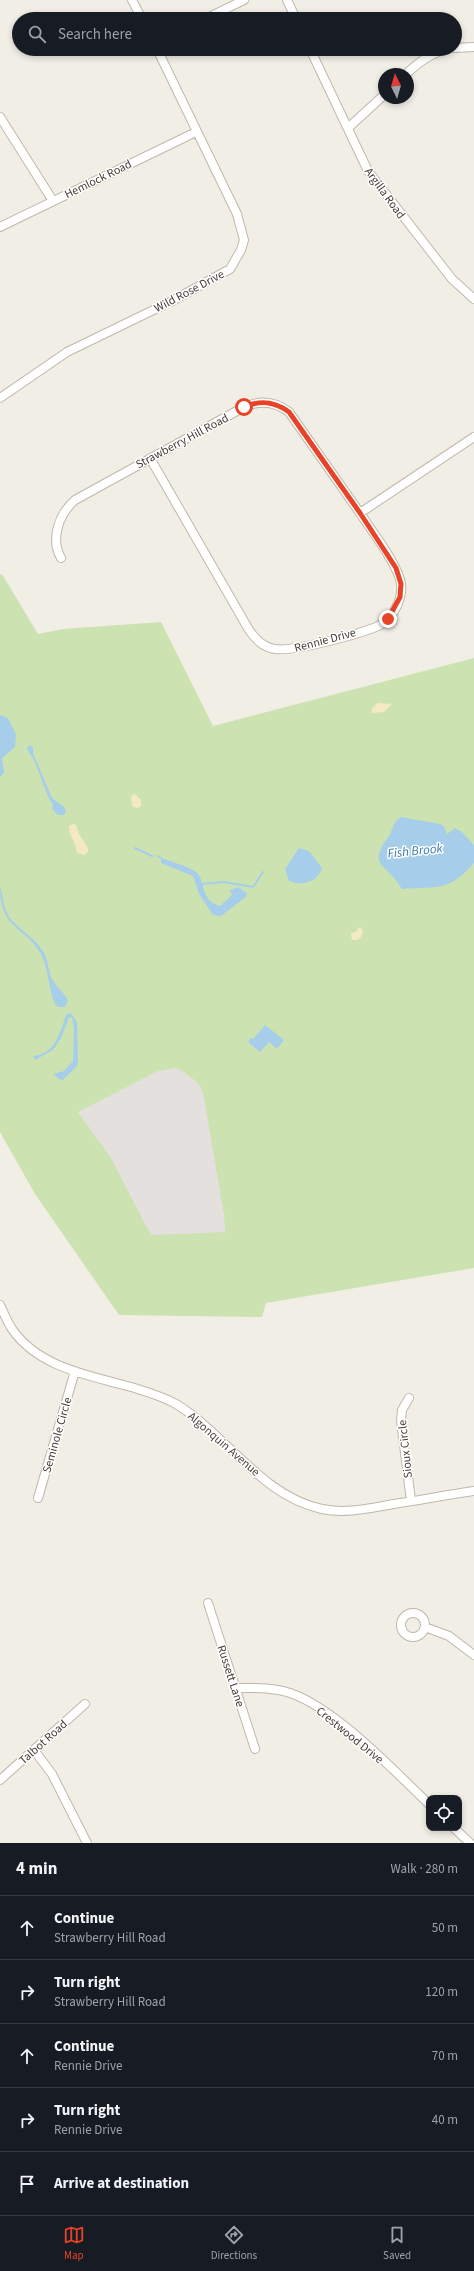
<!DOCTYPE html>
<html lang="en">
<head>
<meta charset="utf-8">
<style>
  body { margin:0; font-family:"Source Sans 3",sans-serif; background:#242831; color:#f1f3f6 }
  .controls { position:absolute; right:12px; bottom:12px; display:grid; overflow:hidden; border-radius:8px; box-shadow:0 2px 6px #0003 }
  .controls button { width:36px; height:36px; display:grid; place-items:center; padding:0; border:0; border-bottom:1px solid #363941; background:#171b24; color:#f1f3f6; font:20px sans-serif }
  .compass { position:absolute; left:378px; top:68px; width:36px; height:36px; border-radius:50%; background:#171b24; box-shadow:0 2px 6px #0003; rotate:355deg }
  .stop { position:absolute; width:12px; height:12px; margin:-9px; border:3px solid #e84326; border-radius:50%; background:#fff }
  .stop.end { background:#e84326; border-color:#fff; box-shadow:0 1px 4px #0008 }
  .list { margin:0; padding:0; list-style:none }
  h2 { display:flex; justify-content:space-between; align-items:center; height:52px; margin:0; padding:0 16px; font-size:17px }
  h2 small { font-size:13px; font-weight:400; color:#9ea1a6 }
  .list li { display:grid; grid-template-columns:26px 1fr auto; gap:12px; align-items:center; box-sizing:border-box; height:64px; padding:0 16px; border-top:1px solid #363941 }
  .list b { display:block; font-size:15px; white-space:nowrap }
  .list p { margin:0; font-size:13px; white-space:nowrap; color:#9ea1a6 }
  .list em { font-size:13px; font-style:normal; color:#9ea1a6 }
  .icon { flex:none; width:22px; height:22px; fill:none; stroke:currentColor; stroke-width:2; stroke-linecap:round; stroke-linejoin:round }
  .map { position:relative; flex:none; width:474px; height:1843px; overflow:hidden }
  .search { position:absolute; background:#171b24; box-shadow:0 2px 6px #0003; left:12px; right:12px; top:12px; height:44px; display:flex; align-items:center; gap:10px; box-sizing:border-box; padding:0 14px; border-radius:22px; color:#9ea1a6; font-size:15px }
  .sheet { height:372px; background:#171b24 }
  nav { display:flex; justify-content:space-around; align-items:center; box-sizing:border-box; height:56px; border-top:1px solid #363941; background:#171b24; font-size:11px; color:#9ea1a6 }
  nav a { display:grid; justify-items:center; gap:2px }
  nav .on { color:#e84326 }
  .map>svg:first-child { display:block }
</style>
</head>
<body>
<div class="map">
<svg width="474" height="1843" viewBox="0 0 474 1843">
  <rect width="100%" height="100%" fill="#f1eee6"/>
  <path fill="#cce3b1" d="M 2,574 L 38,634 L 63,629 L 161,622 L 213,726 L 474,658 L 474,1268 L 266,1303 L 262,1317 L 119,1315 L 35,1194 L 0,1132 L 0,575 Z"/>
  <path fill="#f3e9c4" d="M 378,703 L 392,704 L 384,712 L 371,713 L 372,708 Z
    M 135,794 L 141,800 L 141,806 L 138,808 L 132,806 L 131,796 Z
    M 73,824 L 76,825 L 80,836 L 88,848 L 88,852 L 84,855 L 77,853 C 76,842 68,834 69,826 Z
    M 359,927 L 363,930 L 362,936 L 357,940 L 352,940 L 351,933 L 356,932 Z"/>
  <path fill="#e3e0dd" d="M 175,1068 L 184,1072 L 197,1082 L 203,1092 L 224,1215 L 225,1232 L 152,1235 L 146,1226 L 111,1158 L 78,1112 L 158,1071 Z"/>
  <path fill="#a6ceea" d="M 0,715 L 8,718 L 16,734 L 15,747 L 2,758 L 4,773 L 0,777 Z
    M 29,745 L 33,747 L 33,753 L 52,798 L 64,807 L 66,811 L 64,815 L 58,815 L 52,809 L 53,804 L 49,799 L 34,760 L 27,749 Z
    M 401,817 L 440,824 L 444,826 L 447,834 L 455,828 L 462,832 L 474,845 L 474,863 C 448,893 437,886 402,889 C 386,862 366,866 389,836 C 393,830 392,822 401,817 Z
    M 299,848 L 309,851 L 322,868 C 317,883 302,886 289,881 L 285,869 Z
    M 161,858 C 172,862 189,866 197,873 C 206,882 199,899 220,906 L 232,895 L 230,890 L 238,887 L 247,893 L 246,897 L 221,916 L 213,915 L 199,894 L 193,876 L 161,863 Z
    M 0,886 C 4,897 2,908 10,918 C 20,931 36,938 44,953 C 49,962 48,974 54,982 C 58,989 65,993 68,1001 L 65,1007 L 58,1007 L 55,1004 C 48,988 49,970 41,954 C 24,925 0,930 0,886 Z
    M 71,1013 L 77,1022 L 78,1062 L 77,1066 L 62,1081 L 53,1074 L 64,1071 L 73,1061 L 74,1029 L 72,1017 L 69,1018 L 61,1038 L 53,1050 L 35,1060 L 33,1056 C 55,1054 60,1033 66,1015 Z
    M 265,1025 L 284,1040 L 277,1049 L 269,1042 L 260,1052 L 248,1042 L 251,1038 L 253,1039 Z"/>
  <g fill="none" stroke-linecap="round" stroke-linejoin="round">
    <path stroke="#a6ceea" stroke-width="2" d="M 135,848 L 152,856
      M 158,856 L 162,859
      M 200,884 L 224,882 L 253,887 L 263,872"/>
    <g stroke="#bfb8ac" stroke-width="10">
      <path id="minor" d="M 132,0 L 142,19
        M 287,0 L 296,19
        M 205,19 L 244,0
        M 455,48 L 474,47
        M 310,49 L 368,171 L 452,279 L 474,299
        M 406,74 C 419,62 431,53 448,49
        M 0,117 L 53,201
        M 348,128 L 384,95
        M 0,227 L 196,132
        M 0,398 L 67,352 L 172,301 L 230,269 L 241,250 L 244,240 L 237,214 L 157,49
        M 150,458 L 249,630 C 256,640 263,647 275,649 C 293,652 366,633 382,624 C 394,616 403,598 401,584 C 399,566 371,530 360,513
        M 61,558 C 50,539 59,514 75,500 L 244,407 C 260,400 275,401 289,412 L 360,513 L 474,437
        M 0,1305 C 4,1313 7,1322 12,1329 C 39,1368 89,1375 131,1387 C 147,1392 162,1396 176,1404 C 227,1435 261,1496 322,1509 C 345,1514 370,1508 394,1504 C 420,1500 447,1495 474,1491
        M 409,1398 L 402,1410 L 401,1421 L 411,1501
        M 38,1498 L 75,1371
        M 208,1603 L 255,1749
        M401 1625a12 12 0 1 1 24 0a12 12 0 1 1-24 0Z
        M 425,1627 L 449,1636 L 474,1655
        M 235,1688 C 253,1688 272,1687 290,1693 C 335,1708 393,1770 429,1804
        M 34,1750 L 52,1774 L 87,1843
        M 0,1780 L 85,1704
        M 454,1828 L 470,1843"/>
    </g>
    <use href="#minor" stroke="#fff" stroke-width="8"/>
  </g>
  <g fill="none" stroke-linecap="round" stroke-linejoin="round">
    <path stroke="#e84326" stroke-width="5" d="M 244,407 C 260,400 274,401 289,412 L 360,513 L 396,568 L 401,584 L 400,597 L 388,619"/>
  </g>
  <g text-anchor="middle" stroke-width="3" stroke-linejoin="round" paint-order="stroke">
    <g font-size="12" fill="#433e36" stroke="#fff">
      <text transform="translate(98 179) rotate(-26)" y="4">Hemlock Road</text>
      <text transform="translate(385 193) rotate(54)" y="4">Argilla Road</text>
      <text transform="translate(189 291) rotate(-28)" y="4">Wild Rose Drive</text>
      <text transform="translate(182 441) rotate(-28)" y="4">Strawberry Hill Road</text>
      <text transform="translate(325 640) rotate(-15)" y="4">Rennie Drive</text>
      <text transform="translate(57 1435) rotate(-74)" y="4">Seminole Circle</text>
      <text transform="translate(224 1444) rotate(41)" y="4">Algonquin Avenue</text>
      <text transform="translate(405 1449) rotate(-96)" y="4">Sioux Circle</text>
      <text transform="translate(231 1676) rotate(72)" y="4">Russett Lane</text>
      <text transform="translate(350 1735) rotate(39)" y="4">Crestwood Drive</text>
      <text transform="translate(43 1742) rotate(-42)" y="4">Talbot Road</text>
    </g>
    <g font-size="13" font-style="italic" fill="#3878a6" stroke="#fff">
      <text transform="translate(415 850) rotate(-6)" y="5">Fish Brook</text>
    </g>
  </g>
</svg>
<div class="controls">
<button><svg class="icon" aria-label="locate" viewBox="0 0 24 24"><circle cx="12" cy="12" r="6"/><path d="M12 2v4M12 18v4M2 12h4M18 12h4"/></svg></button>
</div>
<svg class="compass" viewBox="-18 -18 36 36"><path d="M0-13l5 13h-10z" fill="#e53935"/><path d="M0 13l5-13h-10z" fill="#9ea1a6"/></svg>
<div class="stop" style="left:244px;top:407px"></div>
<div class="stop end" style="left:388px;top:619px"></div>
<div class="search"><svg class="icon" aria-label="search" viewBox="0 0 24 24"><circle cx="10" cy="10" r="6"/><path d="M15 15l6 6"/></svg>Search here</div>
</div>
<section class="sheet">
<h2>4 min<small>Walk · 280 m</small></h2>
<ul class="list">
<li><svg class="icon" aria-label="ahead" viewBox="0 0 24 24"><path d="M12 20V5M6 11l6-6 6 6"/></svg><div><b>Continue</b><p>Strawberry Hill Road</p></div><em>50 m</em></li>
<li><svg class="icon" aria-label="right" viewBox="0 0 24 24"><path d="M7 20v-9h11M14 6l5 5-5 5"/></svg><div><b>Turn right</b><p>Strawberry Hill Road</p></div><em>120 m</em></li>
<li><svg class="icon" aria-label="ahead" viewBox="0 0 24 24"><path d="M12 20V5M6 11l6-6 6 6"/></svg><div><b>Continue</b><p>Rennie Drive</p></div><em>70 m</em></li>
<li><svg class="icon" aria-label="right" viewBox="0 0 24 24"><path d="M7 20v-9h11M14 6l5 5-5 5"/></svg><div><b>Turn right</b><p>Rennie Drive</p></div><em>40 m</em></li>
<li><svg class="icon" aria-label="arrive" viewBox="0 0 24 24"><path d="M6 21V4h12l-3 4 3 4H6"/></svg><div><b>Arrive at destination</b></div></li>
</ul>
</section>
<nav>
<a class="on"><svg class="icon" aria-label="map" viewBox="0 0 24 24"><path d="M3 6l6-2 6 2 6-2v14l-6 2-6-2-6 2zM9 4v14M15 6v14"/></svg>Map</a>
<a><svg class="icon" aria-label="directions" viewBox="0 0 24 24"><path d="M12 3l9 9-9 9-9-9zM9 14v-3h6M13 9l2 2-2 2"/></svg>Directions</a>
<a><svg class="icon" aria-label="saved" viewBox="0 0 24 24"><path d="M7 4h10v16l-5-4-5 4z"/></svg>Saved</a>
</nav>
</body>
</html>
